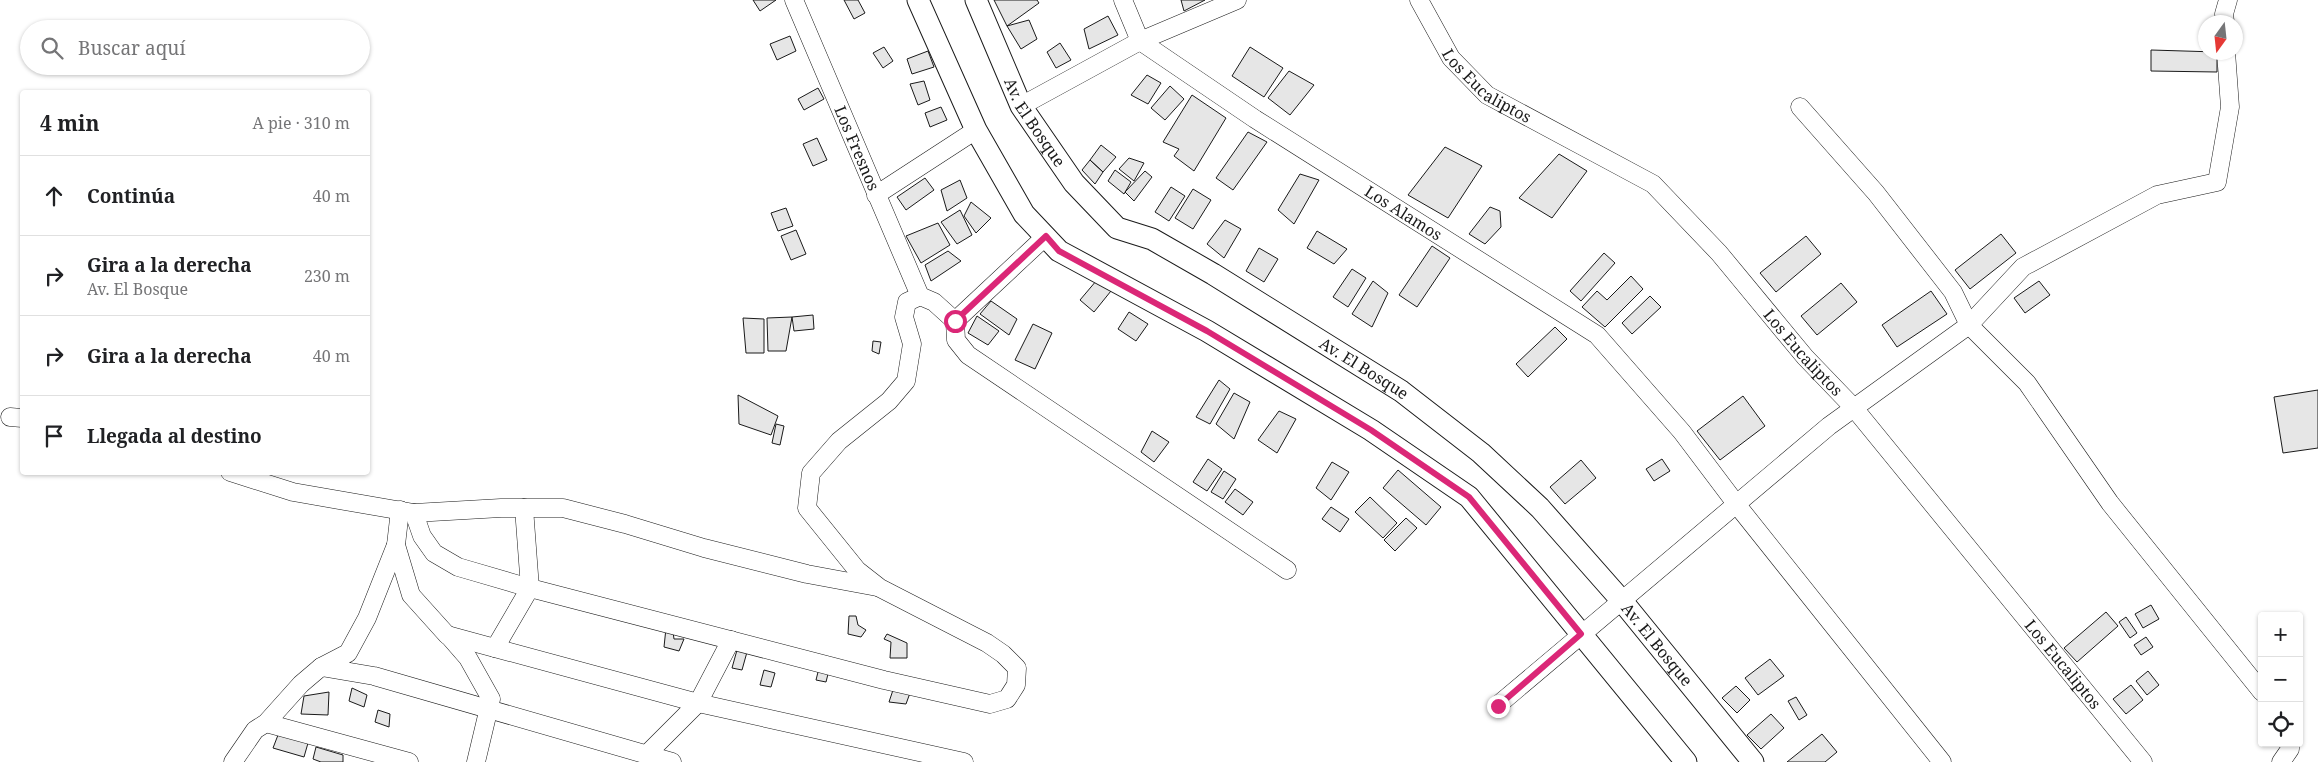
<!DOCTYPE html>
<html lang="es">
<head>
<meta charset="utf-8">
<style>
  body { margin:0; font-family:"Noto Serif",serif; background:#f2f2f2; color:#202124 }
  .controls { position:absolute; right:15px; bottom:15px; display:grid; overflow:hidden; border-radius:5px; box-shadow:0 1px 4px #0004 }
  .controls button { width:45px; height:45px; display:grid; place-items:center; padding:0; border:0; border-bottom:1px solid #e0e0e0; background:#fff; color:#202124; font:25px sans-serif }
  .compass { position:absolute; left:2198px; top:15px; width:45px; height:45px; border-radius:50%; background:#fff; box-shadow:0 1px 4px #0004; rotate:195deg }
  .stop { position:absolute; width:15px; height:15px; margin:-11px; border:4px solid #db2777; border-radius:50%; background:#fff }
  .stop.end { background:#db2777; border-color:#fff; box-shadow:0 1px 5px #0008 }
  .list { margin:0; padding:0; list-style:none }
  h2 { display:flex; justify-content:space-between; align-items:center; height:65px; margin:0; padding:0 20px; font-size:21px }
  h2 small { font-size:16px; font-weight:400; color:#757577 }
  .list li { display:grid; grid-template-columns:32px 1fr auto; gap:15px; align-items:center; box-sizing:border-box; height:80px; padding:0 20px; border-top:1px solid #e0e0e0 }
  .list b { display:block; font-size:19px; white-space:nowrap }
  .list p { margin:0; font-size:16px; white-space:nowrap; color:#757577 }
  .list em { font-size:16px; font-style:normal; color:#757577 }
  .icon { flex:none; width:28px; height:28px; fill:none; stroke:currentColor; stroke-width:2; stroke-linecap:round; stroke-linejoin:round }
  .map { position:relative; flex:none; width:2318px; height:762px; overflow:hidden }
  .search { position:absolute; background:#fff; box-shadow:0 1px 4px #0004; left:20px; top:20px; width:350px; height:55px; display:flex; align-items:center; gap:12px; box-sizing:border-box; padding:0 18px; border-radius:28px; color:#757577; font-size:19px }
  .panel { position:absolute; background:#fff; box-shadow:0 1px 4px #0004; left:20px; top:90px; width:350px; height:385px; border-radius:5px }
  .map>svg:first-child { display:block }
</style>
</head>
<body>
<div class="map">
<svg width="2318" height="762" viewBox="0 0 2318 762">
  <rect width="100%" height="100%" fill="#fff"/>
  <path fill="#e6e6e6" stroke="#1a1a1a" d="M 753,0 L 776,0 L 760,11 Z
    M 844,0 L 858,0 L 865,13 L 854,19 Z
    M 994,0 L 1037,0 L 1039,3 L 1007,26 Z
    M 1181,0 L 1205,0 L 1184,11 Z
    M 1108,16 L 1118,35 L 1089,49 L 1084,29 Z
    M 1029,20 L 1037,39 L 1021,49 L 1007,26 Z
    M 790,36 L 796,51 L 777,60 L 770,44 Z
    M 1060,43 L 1071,60 L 1056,68 L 1047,52 Z
    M 884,47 L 893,61 L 883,68 L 873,53 Z
    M 1250,47 L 1283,68 L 1264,97 L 1232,76 Z
    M 2151,50 L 2217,52 L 2217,72 L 2151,71 Z
    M 928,51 L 934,67 L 912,74 L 907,59 Z
    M 1289,71 L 1314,85 L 1290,115 L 1268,98 Z
    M 1147,75 L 1161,83 L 1148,104 L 1131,95 Z
    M 924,81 L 930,100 L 918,105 L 910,84 Z
    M 1170,86 L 1184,99 L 1165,120 L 1151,108 Z
    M 818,88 L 824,99 L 804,110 L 798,99 Z
    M 1192,95 L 1226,118 L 1194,171 L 1174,156 L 1179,149 L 1163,142 Z
    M 941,107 L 947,120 L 930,127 L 925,113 Z
    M 1248,132 L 1267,142 L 1233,190 L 1216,178 Z
    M 817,138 L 827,160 L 813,166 L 803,144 Z
    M 1101,145 L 1116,157 L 1103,172 L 1090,160 Z
    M 1445,147 L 1482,166 L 1448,218 L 1408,195 Z
    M 1559,154 L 1587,171 L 1552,218 L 1519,198 Z
    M 1129,158 L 1144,163 L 1134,181 L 1119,169 Z
    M 1090,160 L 1103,172 L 1095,184 L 1082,170 Z
    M 1115,170 L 1131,182 L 1124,194 L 1108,181 Z
    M 1145,171 L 1152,177 L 1134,201 L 1125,192 Z
    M 1300,174 L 1319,180 L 1294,224 L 1278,210 Z
    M 925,178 L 934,190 L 906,210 L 897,197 Z
    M 960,180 L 967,198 L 947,211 L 941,190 Z
    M 1171,187 L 1185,196 L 1169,221 L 1155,212 Z
    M 1193,189 L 1211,200 L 1193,229 L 1175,218 Z
    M 971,202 L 991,218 L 976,233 L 964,216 Z
    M 1490,207 L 1500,211 L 1501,227 L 1485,244 L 1469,234 Z
    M 786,208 L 793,226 L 778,231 L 771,213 Z
    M 960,210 L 972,235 L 957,244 L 941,222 Z
    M 1225,220 L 1241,229 L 1224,258 L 1207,244 Z
    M 938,223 L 950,245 L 921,263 L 906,236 Z
    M 796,230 L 806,254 L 791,260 L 781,236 Z
    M 1317,231 L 1347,249 L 1334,264 L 1307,248 Z
    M 2001,234 L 2016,253 L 1970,289 L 1955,270 Z
    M 1806,236 L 1821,254 L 1776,292 L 1760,273 Z
    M 1432,246 L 1450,258 L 1417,307 L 1399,295 Z
    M 1259,248 L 1278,259 L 1264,282 L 1246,271 Z
    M 948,251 L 961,261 L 931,281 L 925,265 Z
    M 1604,253 L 1615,263 L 1581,301 L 1570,291 Z
    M 1352,269 L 1366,278 L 1348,307 L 1333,297 Z
    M 1102,274 L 1115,286 L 1094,312 L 1080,300 Z
    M 1631,276 L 1643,289 L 1605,327 L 1582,307 L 1597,291 L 1607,300 Z
    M 1373,281 L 1388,293 L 1372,327 L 1352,314 Z
    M 2039,281 L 2050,295 L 2025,313 L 2014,298 Z
    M 1841,283 L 1857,302 L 1817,335 L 1801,316 Z
    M 1931,291 L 1947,314 L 1897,347 L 1882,325 Z
    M 1650,296 L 1661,307 L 1632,334 L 1622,323 Z
    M 991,301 L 1017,319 L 1009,335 L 980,314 Z
    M 1129,312 L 1148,324 L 1136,341 L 1118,329 Z
    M 813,315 L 814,329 L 794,331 L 792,317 Z
    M 977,316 L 999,331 L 988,345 L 968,333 Z
    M 792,317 L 786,351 L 768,351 L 767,318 Z
    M 743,318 L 764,319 L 764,353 L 746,353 Z
    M 1033,324 L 1052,333 L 1035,369 L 1015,360 Z
    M 1555,327 L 1567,339 L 1528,377 L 1516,364 Z
    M 873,341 L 881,342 L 879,354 L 872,351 Z
    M 1219,380 L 1230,389 L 1210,424 L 1196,417 Z
    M 2318,390 L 2318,448 L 2283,453 L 2274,397 Z
    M 1234,393 L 1250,402 L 1234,439 L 1216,424 Z
    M 738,395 L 778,416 L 771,435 L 739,424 Z
    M 1743,396 L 1765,426 L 1720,460 L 1697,431 Z
    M 1279,411 L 1296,419 L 1277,453 L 1258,440 Z
    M 776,424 L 784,426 L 780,445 L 772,443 Z
    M 1152,431 L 1169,442 L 1154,462 L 1141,452 Z
    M 1208,459 L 1222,469 L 1207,491 L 1193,482 Z
    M 1662,459 L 1670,471 L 1654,481 L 1646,469 Z
    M 1581,460 L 1596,478 L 1565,504 L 1550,487 Z
    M 1332,462 L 1349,472 L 1331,500 L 1316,488 Z
    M 1398,470 L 1441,507 L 1426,525 L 1383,488 Z
    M 1224,471 L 1236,479 L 1223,499 L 1211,492 Z
    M 1235,489 L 1253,502 L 1243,515 L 1225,502 Z
    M 1370,497 L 1397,523 L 1383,538 L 1355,512 Z
    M 1331,507 L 1349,519 L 1340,532 L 1322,519 Z
    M 1406,518 L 1417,528 L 1395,551 L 1384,540 Z
    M 2151,605 L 2159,619 L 2143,628 L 2135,614 Z
    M 2106,612 L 2118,626 L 2077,662 L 2064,648 Z
    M 849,616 L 856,616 L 858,625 L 866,630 L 861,637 L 848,634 Z
    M 2126,617 L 2137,633 L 2130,638 L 2119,622 Z
    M 666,628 L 673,632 L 674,639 L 684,639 L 679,651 L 664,647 Z
    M 887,634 L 907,643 L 907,658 L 890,658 L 891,642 L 884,639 Z
    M 2146,637 L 2153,647 L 2141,655 L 2134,645 Z
    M 737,650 L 747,652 L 742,670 L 732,668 Z
    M 1770,659 L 1784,676 L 1758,695 L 1745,678 Z
    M 819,668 L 829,670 L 826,682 L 816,680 Z
    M 764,670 L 775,673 L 771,687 L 760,685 Z
    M 2148,671 L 2159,685 L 2147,695 L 2136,681 Z
    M 2131,685 L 2143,700 L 2126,714 L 2113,699 Z
    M 1736,686 L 1750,700 L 1737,713 L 1722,698 Z
    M 352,688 L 367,695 L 364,707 L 349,701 Z
    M 893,690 L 910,693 L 906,704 L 889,702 Z
    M 329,692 L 328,715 L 301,714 L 304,696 Z
    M 1796,697 L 1807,715 L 1799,720 L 1788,701 Z
    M 378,710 L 390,714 L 389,727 L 375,722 Z
    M 1771,714 L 1784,728 L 1761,749 L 1747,735 Z
    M 1822,734 L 1837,752 L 1825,762 L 1787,762 Z
    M 278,735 L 308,743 L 304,757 L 273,748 Z
    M 316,747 L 343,755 L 343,762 L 321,762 L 313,759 Z"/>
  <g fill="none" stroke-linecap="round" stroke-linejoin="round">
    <g stroke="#1a1a1a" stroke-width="19">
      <g id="minor">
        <path id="s1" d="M 794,0 L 920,296"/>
        <path id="s2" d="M 1123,0 L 1140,41 L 1255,119 L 1597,335 L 1682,432 L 1737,505 L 1942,762"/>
        <path id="s3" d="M 1419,0 L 1451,58 L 1487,95 L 1653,184 L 1719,253 L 1805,357 L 1854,408 L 2143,762"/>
        <path d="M 2225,22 L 2224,14 L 2228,0"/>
        <path d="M 2226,52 L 2230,107 L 2217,182 L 2157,195 L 2023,267 L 1969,325 L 2027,383 L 2110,503 L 2262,692"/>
        <path d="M 1021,106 L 1140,41 L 1237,0"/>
        <path d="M 876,195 L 976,130"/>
        <path d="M 955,321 L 956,340 L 968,355 L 1287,570"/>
        <path d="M 10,417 L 22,418"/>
        <path d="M 230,472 L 293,492 L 414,513 L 501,508 L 563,508 L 625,524 L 704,548 L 807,574 L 877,587"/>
        <path d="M 400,510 L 396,545 L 367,618 L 348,653 L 321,667 L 374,676 L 672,762"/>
        <path d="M 414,513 L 422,536 L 434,553 L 458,567 L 530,588 L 884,680 L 990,704 L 1007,699 L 1016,685 L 1017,668 L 1003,654 L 987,643 L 880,588 L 857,570 L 807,508 L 811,473 L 839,441 L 889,401 L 906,381 L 912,344 L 904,317 L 907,302 L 920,296 L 934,302 L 955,321 L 1046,236"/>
        <path d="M 396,545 L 411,595 L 447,635 L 698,703 L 964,762"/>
        <path d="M 448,635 L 468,658 L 491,699 L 476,762"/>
        <path d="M 495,648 L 530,588 L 524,508"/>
        <path d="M 1498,705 L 1829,426 L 1969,325 L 1953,292 L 1876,193 L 1800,107"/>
        <path d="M 266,723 L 409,762"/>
        <path d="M 646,755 L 698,703 L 731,640"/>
        <path d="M 233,762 L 255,730 L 266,723 L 301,684 L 321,667"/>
        <path d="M 2281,762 L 2290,749 L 2290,743"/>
      </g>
    </g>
    <g stroke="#1a1a1a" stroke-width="23">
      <g id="tertiary">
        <path d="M 918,0 L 976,130 L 1024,214 L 1059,251 L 1207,331 L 1371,430 L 1469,497 L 1686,762"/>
        <path id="s4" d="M 976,0 L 1021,106 L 1074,183 L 1117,228 L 1152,239 L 1213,274 L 1401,391 L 1481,453 L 1540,508 L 1622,601 L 1753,762"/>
      </g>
    </g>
    <use href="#minor" stroke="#fff" stroke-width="18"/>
    <use href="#tertiary" stroke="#fff" stroke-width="21"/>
  </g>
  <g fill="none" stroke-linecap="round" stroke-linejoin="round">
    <path stroke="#db2777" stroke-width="6" d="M 955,321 L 1046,236 L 1059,251 L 1207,331 L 1371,430 L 1469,497 L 1581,634 L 1498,706"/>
  </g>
  <g text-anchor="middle" stroke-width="4" stroke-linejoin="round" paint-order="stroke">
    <g font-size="16" fill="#1a1a1a" stroke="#fff">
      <text dy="6" stroke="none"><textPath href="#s3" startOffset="112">Los Eucaliptos</textPath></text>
      <text dy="6" stroke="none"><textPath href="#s4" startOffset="136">Av. El Bosque</textPath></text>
      <text dy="6" stroke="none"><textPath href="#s1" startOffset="161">Los Fresnos</textPath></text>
      <text dy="6" stroke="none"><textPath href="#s2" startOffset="359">Los Alamos</textPath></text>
      <text dy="6" stroke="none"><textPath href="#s3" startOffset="532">Los Eucaliptos</textPath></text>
      <text dy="6" stroke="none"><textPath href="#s4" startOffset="556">Av. El Bosque</textPath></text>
      <text dy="6" stroke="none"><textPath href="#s4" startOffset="961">Av. El Bosque</textPath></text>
      <text dy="6" stroke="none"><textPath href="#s3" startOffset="938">Los Eucaliptos</textPath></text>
    </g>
  </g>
</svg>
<div class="controls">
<button>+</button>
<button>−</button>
<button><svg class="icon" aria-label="locate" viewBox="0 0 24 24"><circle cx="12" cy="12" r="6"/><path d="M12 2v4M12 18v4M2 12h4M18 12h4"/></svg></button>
</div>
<svg class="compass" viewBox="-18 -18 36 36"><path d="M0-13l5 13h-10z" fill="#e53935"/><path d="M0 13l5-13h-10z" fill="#757577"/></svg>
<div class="stop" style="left:955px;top:321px"></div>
<div class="stop end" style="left:1498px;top:706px"></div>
<div class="search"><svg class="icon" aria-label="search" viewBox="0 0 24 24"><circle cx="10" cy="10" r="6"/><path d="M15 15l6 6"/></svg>Buscar aquí</div>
<section class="panel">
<h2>4 min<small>A pie · 310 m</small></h2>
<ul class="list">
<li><svg class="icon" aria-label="ahead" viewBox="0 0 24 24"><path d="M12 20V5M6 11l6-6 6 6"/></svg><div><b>Continúa</b></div><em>40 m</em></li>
<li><svg class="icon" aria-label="right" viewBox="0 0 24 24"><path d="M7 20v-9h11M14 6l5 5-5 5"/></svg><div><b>Gira a la derecha</b><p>Av. El Bosque</p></div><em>230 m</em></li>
<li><svg class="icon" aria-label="right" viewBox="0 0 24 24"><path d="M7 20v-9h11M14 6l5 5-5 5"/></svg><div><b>Gira a la derecha</b></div><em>40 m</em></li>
<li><svg class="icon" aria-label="arrive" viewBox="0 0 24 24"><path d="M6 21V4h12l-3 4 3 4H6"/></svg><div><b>Llegada al destino</b></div></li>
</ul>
</section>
</div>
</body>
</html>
